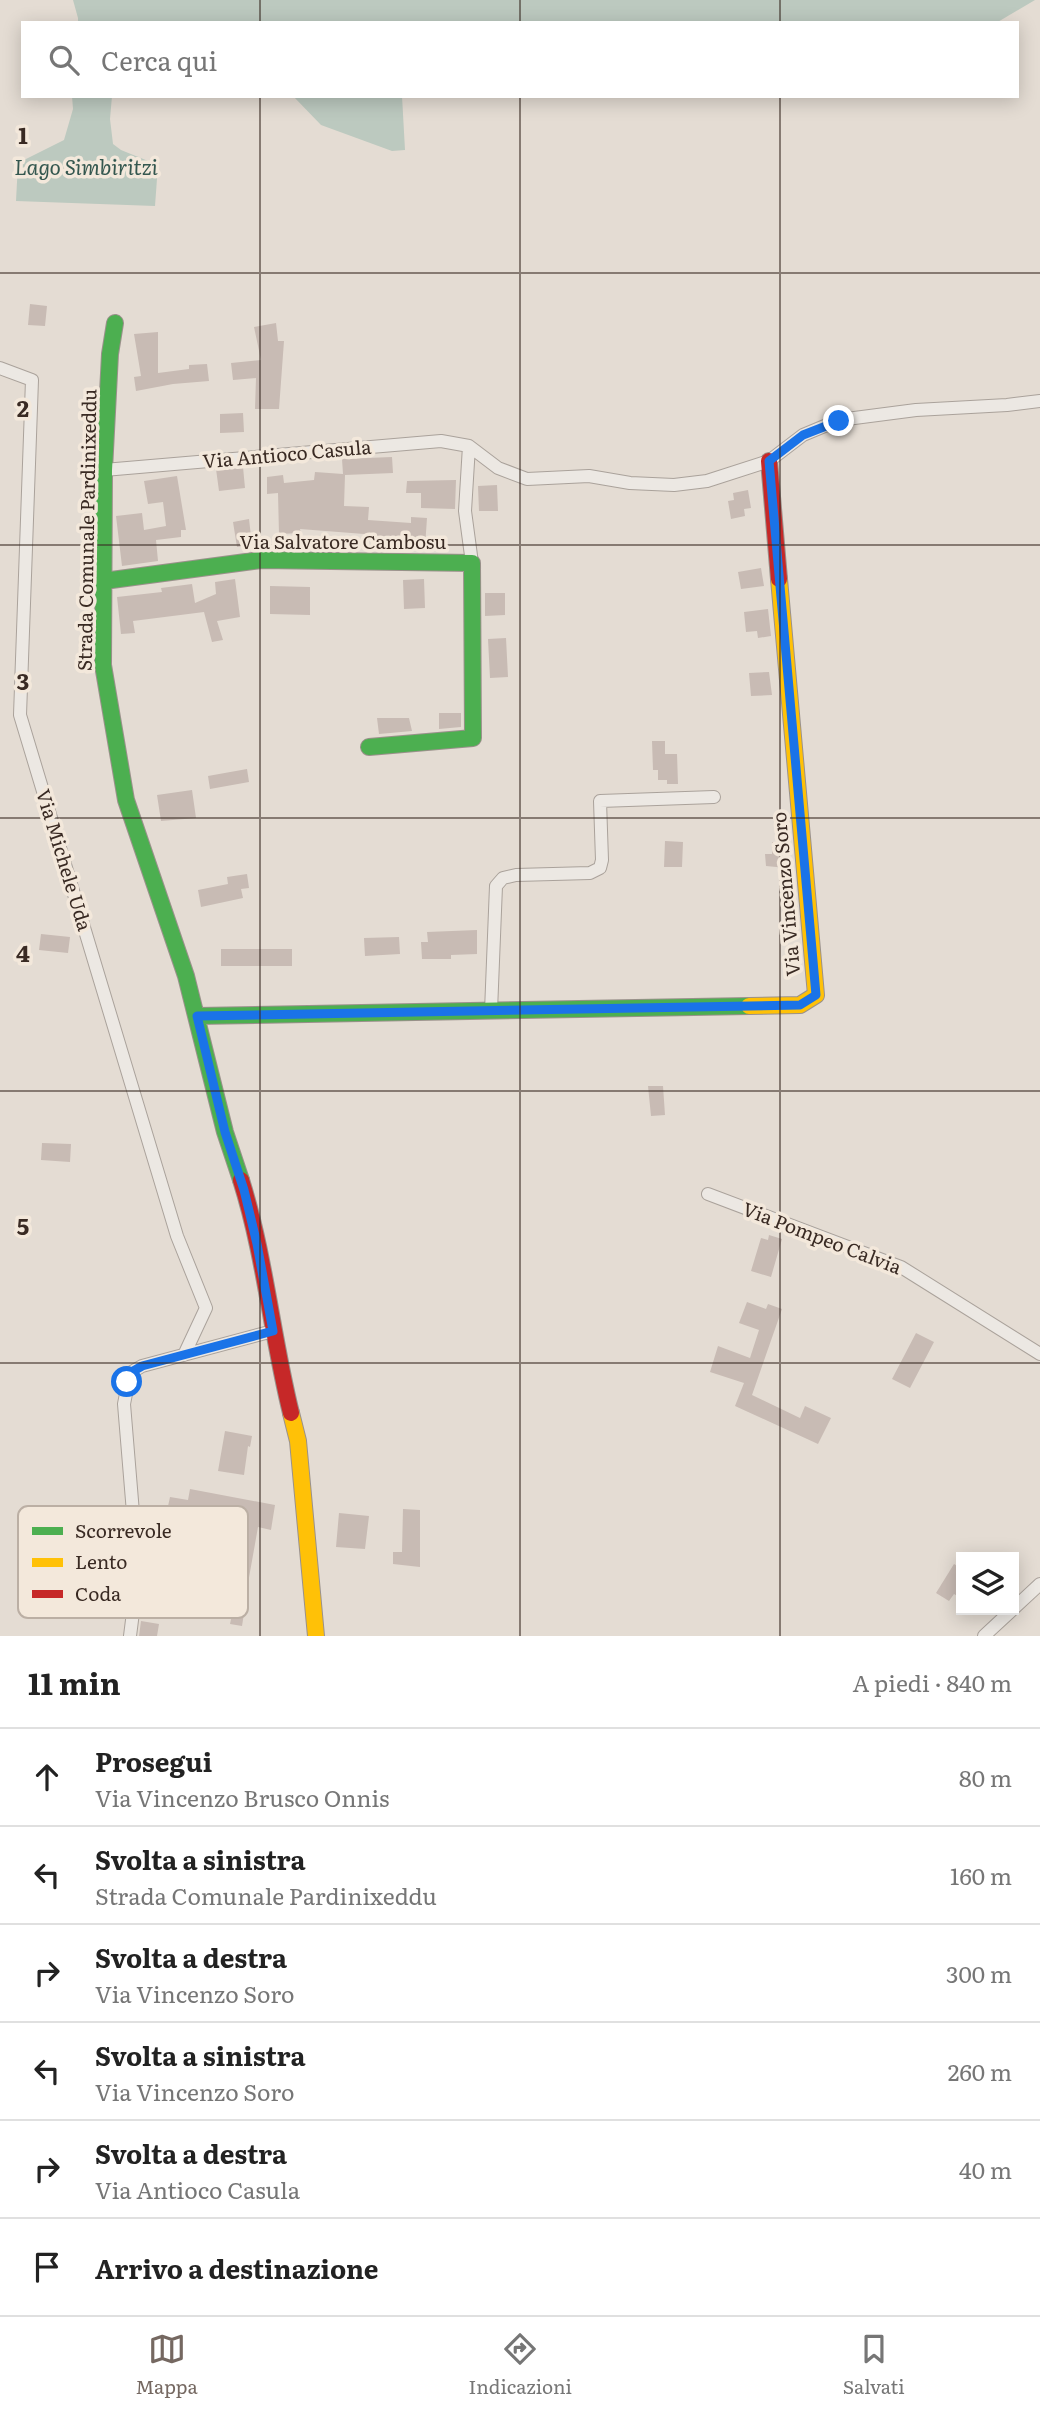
<!DOCTYPE html>
<html lang="it">
<head>
<meta charset="utf-8">
<style>
  body { margin:0; font-family:Literata,serif; background:#f6f6f6; color:#222 }
  .controls { position:absolute; right:21px; bottom:21px; display:grid; overflow:hidden; border-radius:0px; box-shadow:0 4px 18px #0003 }
  .controls button { width:63px; height:63px; display:grid; place-items:center; padding:0; border:0; border-bottom:2px solid #e0e0e0; background:#fff; color:#222; font:35px sans-serif }
  .stop { position:absolute; width:21px; height:21px; margin:-16px; border:5px solid #1a73e8; border-radius:50%; background:#fff }
  .stop.end { background:#1a73e8; border-color:#fff; box-shadow:0 2px 7px #0008 }
  .list { margin:0; padding:0; list-style:none }
  h2 { display:flex; justify-content:space-between; align-items:center; height:91px; margin:0; padding:0 28px; font-size:30px }
  h2 small { font-size:23px; font-weight:400; color:#767676 }
  .list li { display:grid; grid-template-columns:46px 1fr auto; gap:21px; align-items:center; box-sizing:border-box; height:98px; padding:0 28px; border-top:2px solid #e0e0e0 }
  .list b { display:block; font-size:26px; white-space:nowrap }
  .list p { margin:0; font-size:23px; white-space:nowrap; color:#767676 }
  .list em { font-size:23px; font-style:normal; color:#767676 }
  .icon { flex:none; width:38px; height:38px; fill:none; stroke:currentColor; stroke-width:2; stroke-linecap:round; stroke-linejoin:round }
  .map { position:relative; flex:none; width:1040px; height:1636px; overflow:hidden }
  .search { position:absolute; background:#fff; box-shadow:0 4px 18px #0003; left:21px; right:21px; top:21px; height:77px; display:flex; align-items:center; gap:18px; box-sizing:border-box; padding:0 24px; border-radius:0px; color:#767676; font-size:26px }
  .sheet { height:679px; background:#fff }
  nav { display:flex; justify-content:space-around; align-items:center; box-sizing:border-box; height:98px; border-top:2px solid #e0e0e0; background:#fff; font-size:19px; color:#767676 }
  nav a { display:grid; justify-items:center; gap:4px }
  nav .on { color:#756861 }
  .map>svg:first-child { display:block }
</style>
</head>
<body>
<div class="map">
<svg width="1040" height="1636" viewBox="0 0 1040 1636">
  <rect width="100%" height="100%" fill="#e4dcd3"/>
  <path fill="#bcc9bf" d="M 73,0 L 1035,0 L 996,23 L 78,23 L 78,18 Z
    M 72,96 L 112,96 L 110,119 L 113,144 L 121,150 L 158,165 L 155,206 L 16,201 L 18,163 L 64,140 L 73,109 Z
    M 293,96 L 402,96 L 405,150 L 392,151 L 321,125 Z"/>
  <path fill="#c8bbb4" d="M 30,304 L 47,306 L 45,326 L 28,325 Z
    M 276,323 L 278,341 L 284,341 L 279,409 L 255,409 L 256,378 L 233,380 L 231,363 L 261,360 L 254,327 Z
    M 158,332 L 158,373 L 189,369 L 189,365 L 207,364 L 209,381 L 173,384 L 136,391 L 134,377 L 141,376 L 134,334 Z
    M 243,413 L 244,432 L 220,433 L 220,414 Z
    M 392,457 L 393,473 L 345,475 L 344,506 L 369,507 L 368,520 L 411,523 L 411,517 L 427,518 L 425,547 L 409,546 L 409,543 L 377,540 L 377,535 L 300,529 L 301,533 L 279,534 L 278,493 L 267,494 L 267,477 L 283,475 L 284,483 L 314,480 L 315,472 L 343,474 L 342,459 Z
    M 243,467 L 245,488 L 219,491 L 216,469 Z
    M 177,476 L 186,530 L 181,530 L 181,537 L 156,540 L 158,561 L 122,566 L 116,516 L 142,513 L 144,530 L 166,526 L 163,502 L 148,504 L 144,481 Z
    M 456,480 L 455,509 L 421,508 L 421,493 L 406,493 L 407,481 Z
    M 497,485 L 498,511 L 479,511 L 478,486 Z
    M 748,490 L 751,508 L 744,509 L 745,516 L 731,519 L 728,501 L 734,500 L 733,493 Z
    M 249,519 L 252,545 L 237,547 L 233,522 Z
    M 761,568 L 764,586 L 741,589 L 738,572 Z
    M 235,579 L 240,617 L 217,621 L 223,640 L 212,642 L 204,612 L 133,621 L 135,633 L 121,634 L 117,597 L 162,592 L 161,588 L 192,584 L 195,603 L 216,594 L 215,582 Z
    M 424,579 L 425,608 L 404,609 L 403,580 Z
    M 270,586 L 310,587 L 310,615 L 270,614 Z
    M 485,593 L 505,593 L 505,615 L 485,616 Z
    M 768,609 L 771,636 L 758,638 L 757,631 L 746,632 L 744,612 Z
    M 506,638 L 508,677 L 490,678 L 488,639 Z
    M 769,672 L 772,695 L 751,696 L 749,673 Z
    M 439,713 L 461,713 L 461,727 L 439,729 Z
    M 377,718 L 409,718 L 412,731 L 379,734 Z
    M 652,741 L 665,741 L 665,754 L 677,754 L 678,784 L 667,784 L 667,780 L 658,780 L 658,770 L 653,770 Z
    M 247,769 L 249,782 L 210,789 L 208,776 Z
    M 192,790 L 196,818 L 161,821 L 157,795 Z
    M 665,841 L 683,842 L 682,867 L 664,867 Z
    M 772,842 L 787,843 L 787,868 L 766,866 L 765,854 L 772,854 Z
    M 247,874 L 249,888 L 241,889 L 243,898 L 201,907 L 198,890 L 228,884 L 227,877 Z
    M 477,930 L 477,954 L 451,955 L 451,959 L 422,959 L 421,942 L 428,942 L 427,932 Z
    M 41,934 L 70,937 L 68,953 L 39,950 Z
    M 399,937 L 400,954 L 365,956 L 364,938 Z
    M 221,949 L 292,949 L 292,966 L 221,966 Z
    M 648,1086 L 663,1086 L 665,1115 L 651,1116 Z
    M 42,1143 L 71,1144 L 70,1162 L 41,1160 Z
    M 769,1235 L 782,1239 L 771,1277 L 751,1271 L 761,1238 L 768,1240 Z
    M 747,1302 L 766,1309 L 768,1304 L 782,1309 L 752,1395 L 800,1418 L 805,1406 L 831,1418 L 818,1444 L 735,1406 L 744,1383 L 710,1372 L 718,1346 L 750,1358 L 759,1330 L 739,1323 Z
    M 916,1333 L 934,1342 L 910,1388 L 892,1379 Z
    M 225,1431 L 252,1436 L 250,1447 L 248,1446 L 244,1475 L 218,1471 Z
    M 190,1489 L 275,1505 L 271,1530 L 258,1527 L 245,1600 L 184,1590 L 181,1619 L 170,1618 L 186,1524 L 165,1520 L 170,1497 L 188,1500 Z
    M 403,1509 L 420,1510 L 420,1567 L 393,1564 L 393,1552 L 402,1552 Z
    M 339,1513 L 369,1516 L 365,1549 L 336,1547 Z
    M 954,1564 L 961,1568 L 961,1598 L 954,1594 L 949,1601 L 936,1593 Z
    M 234,1605 L 245,1607 L 242,1626 L 230,1624 Z
    M 141,1621 L 159,1624 L 157,1636 L 139,1636 Z"/>
  <g fill="none" stroke-linecap="round" stroke-linejoin="round">
    <g stroke="#aaa29b" stroke-width="14">
      <path id="street" d="M 0,368 L 32,380 L 20,715 L 177,1236 L 206,1308 L 184,1355
        M 469,446 L 498,468 L 527,479 L 589,476 L 630,483 L 674,485 L 707,481 L 769,461 L 803,435 L 839,420 L 916,410 L 1007,405 L 1040,401
        M 104,470 L 441,441 L 469,446 L 465,511 L 472,563
        M 491,1011 L 496,886 L 503,878 L 516,875 L 590,873 L 600,868 L 602,860 L 600,801 L 714,797
        M 708,1194 L 901,1267 L 1040,1354
        M 1014,1608 L 1040,1584
        M 130,1636 L 138,1573 L 124,1404 L 130,1373 L 142,1366 L 273,1331
        M 984,1636 L 1012,1610"/>
    </g>
    <g stroke="#9a918b" stroke-width="18">
      <path id="fast" d="M 115,323 L 110,354 L 104,470 L 103,665 L 126,800 L 186,976 L 225,1132 L 241,1180
        M 104,581 L 261,560 L 472,563 L 473,738 L 369,747
        M 197,1016 L 749,1006"/>
    </g>
    <g stroke="#9a918b" stroke-width="18">
      <path id="slow" d="M 749,1006 L 800,1005 L 816,995 L 779,579
        M 291,1413 L 298,1441 L 316,1636"/>
    </g>
    <g stroke="#9a918b" stroke-width="18">
      <path id="jam" d="M 769,461 L 779,579
        M 241,1180 C 265,1256 272,1337 291,1413"/>
    </g>
    <use href="#street" stroke="#ece8e3" stroke-width="12"/>
    <use href="#fast" stroke="#4caf50" stroke-width="16"/>
    <use href="#slow" stroke="#ffc107" stroke-width="16"/>
    <use href="#jam" stroke="#c62828" stroke-width="16"/>
  </g>
  <g fill="none" stroke-linecap="round" stroke-linejoin="round">
    <path stroke="#1a73e8" stroke-width="9" d="M 127,1382 L 130,1373 L 142,1366 L 273,1331 L 257,1244 L 244,1190 L 225,1132 L 197,1016 L 800,1005 L 816,995 L 769,461 L 803,435 L 839,421"/>
  </g>
  <path fill="none" stroke="#392a23" stroke-width="2" stroke-opacity="0.55" d="M 260,0 L 260,23M 520,0 L 520,23M 780,0 L 780,23M 260,96 L 260,1636M 520,96 L 520,1636M 780,96 L 780,1636M 0,273 L 1040,273M 0,545 L 1040,545M 0,818 L 1040,818M 0,1091 L 1040,1091M 0,1363 L 1040,1363"/>
  <g text-anchor="middle" stroke-width="7" stroke-linejoin="round" paint-order="stroke">
    <g font-size="19" fill="#392a23" stroke="#f3e8db">
      <text transform="translate(287 454) rotate(-5)" y="7">Via Antioco Casula</text>
      <text transform="translate(87 530) rotate(-89)" y="7">Strada Comunale Pardinixeddu</text>
      <text x="343" y="549">Via Salvatore Cambosu</text>
      <text transform="translate(64 860) rotate(73)" y="7">Via Michele Uda</text>
      <text transform="translate(786 894) rotate(-95)" y="7">Via Vincenzo Soro</text>
      <text transform="translate(822 1238) rotate(21)" y="7">Via Pompeo Calvia</text>
    </g>
    <g font-size="21" font-style="italic" fill="#34574f" stroke="#f3e8db">
      <text x="86" y="175">Lago Simbiritzi</text>
    </g>
  </g>
  <rect x="18" y="1506" width="230" height="112" rx="10" fill="#f3e8db" stroke="#bbafa4" stroke-width="2"/>
  <rect x="32" y="1527" width="31" height="8" fill="#4caf50"/>
  <rect x="32" y="1558" width="31" height="9" fill="#ffc107"/>
  <rect x="32" y="1590" width="31" height="8" fill="#c62828"/>
  <g font-size="19" fill="#392a23">
    <text x="75" y="1538">Scorrevole</text>
    <text x="75" y="1569">Lento</text>
    <text x="75" y="1601">Coda</text>
  </g>
  <g font-size="23" text-anchor="middle" font-weight="bold" fill="#392a23" stroke="#f3e8db" stroke-width="7" stroke-linejoin="round" paint-order="stroke">
    <text x="23" y="144">1</text>
    <text x="23" y="417">2</text>
    <text x="23" y="690">3</text>
    <text x="23" y="962">4</text>
    <text x="23" y="1235">5</text>
  </g>
</svg>
<div class="controls">
<button><svg class="icon" aria-label="layers" viewBox="0 0 24 24"><path d="M12 4l9 5-9 5-9-5zM3 14l9 5 9-5"/></svg></button>
</div>
<div class="stop" style="left:127px;top:1382px"></div>
<div class="stop end" style="left:839px;top:421px"></div>
<div class="search"><svg class="icon" aria-label="search" viewBox="0 0 24 24"><circle cx="10" cy="10" r="6"/><path d="M15 15l6 6"/></svg>Cerca qui</div>
</div>
<section class="sheet">
<h2>11 min<small>A piedi · 840 m</small></h2>
<ul class="list">
<li><svg class="icon" aria-label="ahead" viewBox="0 0 24 24"><path d="M12 20V5M6 11l6-6 6 6"/></svg><div><b>Prosegui</b><p>Via Vincenzo Brusco Onnis</p></div><em>80 m</em></li>
<li><svg class="icon" aria-label="left" viewBox="0 0 24 24"><path d="M17 20v-9H6M10 6l-5 5 5 5"/></svg><div><b>Svolta a sinistra</b><p>Strada Comunale Pardinixeddu</p></div><em>160 m</em></li>
<li><svg class="icon" aria-label="right" viewBox="0 0 24 24"><path d="M7 20v-9h11M14 6l5 5-5 5"/></svg><div><b>Svolta a destra</b><p>Via Vincenzo Soro</p></div><em>300 m</em></li>
<li><svg class="icon" aria-label="left" viewBox="0 0 24 24"><path d="M17 20v-9H6M10 6l-5 5 5 5"/></svg><div><b>Svolta a sinistra</b><p>Via Vincenzo Soro</p></div><em>260 m</em></li>
<li><svg class="icon" aria-label="right" viewBox="0 0 24 24"><path d="M7 20v-9h11M14 6l5 5-5 5"/></svg><div><b>Svolta a destra</b><p>Via Antioco Casula</p></div><em>40 m</em></li>
<li><svg class="icon" aria-label="arrive" viewBox="0 0 24 24"><path d="M6 21V4h12l-3 4 3 4H6"/></svg><div><b>Arrivo a destinazione</b></div></li>
</ul>
</section>
<nav>
<a class="on"><svg class="icon" aria-label="map" viewBox="0 0 24 24"><path d="M3 6l6-2 6 2 6-2v14l-6 2-6-2-6 2zM9 4v14M15 6v14"/></svg>Mappa</a>
<a><svg class="icon" aria-label="directions" viewBox="0 0 24 24"><path d="M12 3l9 9-9 9-9-9zM9 14v-3h6M13 9l2 2-2 2"/></svg>Indicazioni</a>
<a><svg class="icon" aria-label="saved" viewBox="0 0 24 24"><path d="M7 4h10v16l-5-4-5 4z"/></svg>Salvati</a>
</nav>
</body>
</html>
